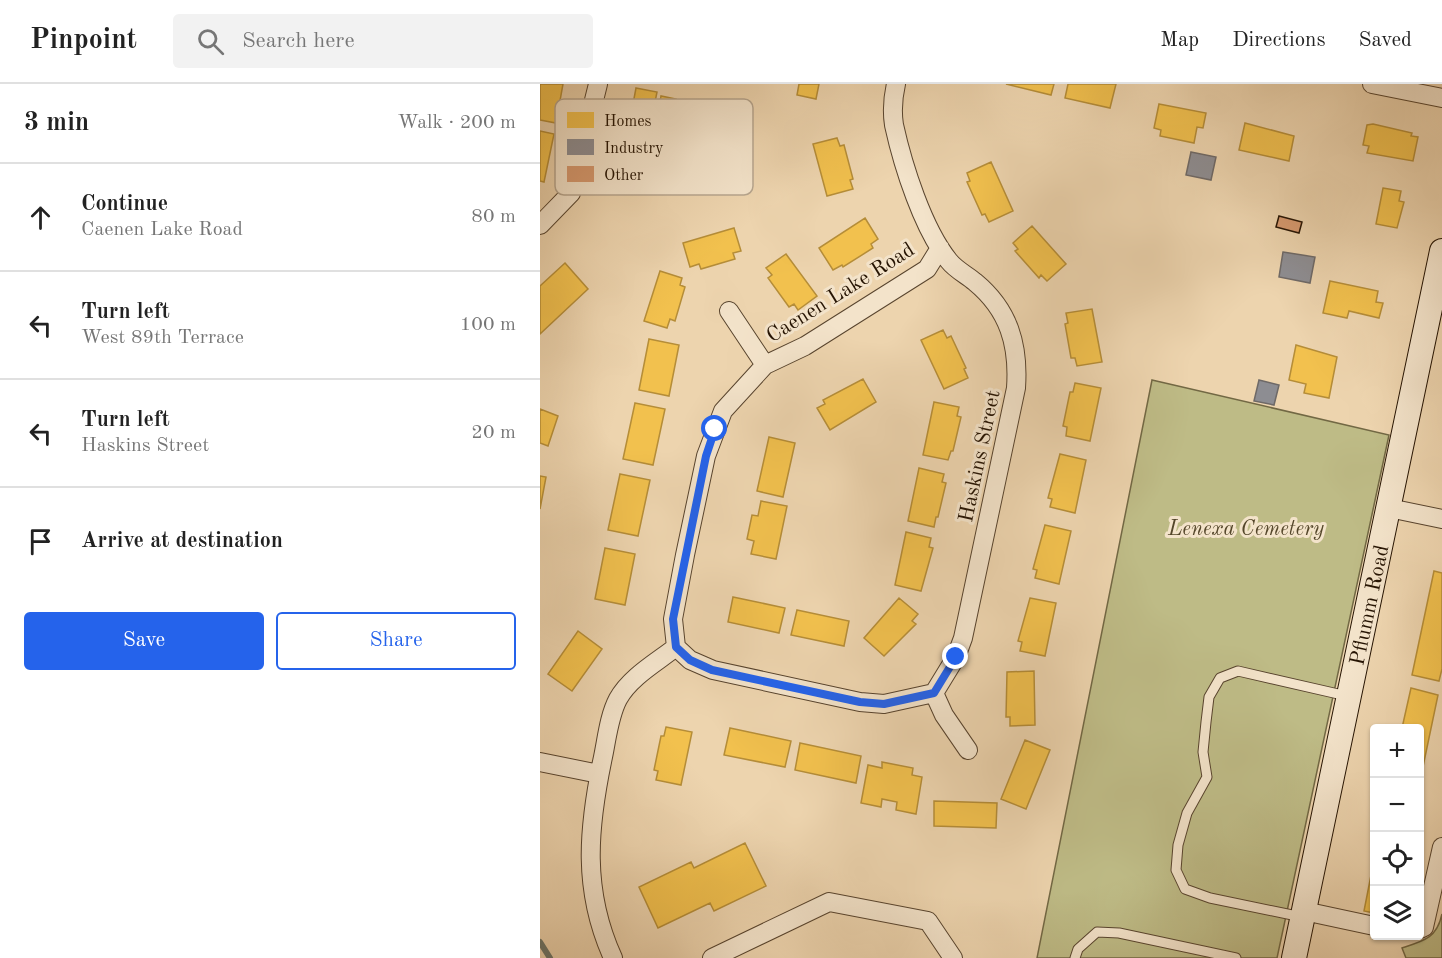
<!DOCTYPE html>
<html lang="en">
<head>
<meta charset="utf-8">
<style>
  body { margin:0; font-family:"Old Standard TT",serif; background:#f2f2f2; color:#222 }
  .controls { position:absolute; right:18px; bottom:18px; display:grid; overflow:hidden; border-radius:6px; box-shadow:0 2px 4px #0004 }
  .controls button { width:54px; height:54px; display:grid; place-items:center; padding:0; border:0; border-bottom:2px solid #e0e0e0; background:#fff; color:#222; font:30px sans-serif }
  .stop { position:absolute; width:18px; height:18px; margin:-14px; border:4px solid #2563eb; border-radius:50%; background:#fff }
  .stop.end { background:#2563eb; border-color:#fff; box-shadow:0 2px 6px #0008 }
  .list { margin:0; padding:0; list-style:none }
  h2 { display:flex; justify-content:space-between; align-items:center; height:78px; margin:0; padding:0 24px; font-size:26px }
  h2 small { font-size:20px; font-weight:400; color:#767676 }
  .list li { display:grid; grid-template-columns:39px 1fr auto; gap:18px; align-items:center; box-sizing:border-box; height:108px; padding:0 24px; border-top:2px solid #e0e0e0 }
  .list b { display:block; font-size:22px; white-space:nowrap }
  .list p { margin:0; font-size:20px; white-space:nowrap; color:#767676 }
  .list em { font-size:20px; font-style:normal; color:#767676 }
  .actions { display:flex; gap:12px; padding:18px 24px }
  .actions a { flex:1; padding:14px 0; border:2px solid #2563eb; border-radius:6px; text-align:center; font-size:21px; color:#2563eb }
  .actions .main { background:#2563eb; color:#fff }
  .icon { flex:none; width:33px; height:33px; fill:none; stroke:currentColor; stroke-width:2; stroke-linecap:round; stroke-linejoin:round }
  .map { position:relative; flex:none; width:902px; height:874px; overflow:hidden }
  header { display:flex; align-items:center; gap:36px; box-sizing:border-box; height:84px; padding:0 30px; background:#fff; border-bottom:2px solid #e0e0e0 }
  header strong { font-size:28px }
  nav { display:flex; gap:33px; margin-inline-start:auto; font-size:21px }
  .search { width:420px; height:54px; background:#f2f2f2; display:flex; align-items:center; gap:15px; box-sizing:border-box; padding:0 21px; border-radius:6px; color:#767676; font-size:22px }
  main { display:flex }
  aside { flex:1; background:#fff }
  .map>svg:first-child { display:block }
</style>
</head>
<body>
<header>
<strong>Pinpoint</strong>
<div class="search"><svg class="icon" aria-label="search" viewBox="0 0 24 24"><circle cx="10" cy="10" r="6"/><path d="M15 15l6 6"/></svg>Search here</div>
<nav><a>Map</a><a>Directions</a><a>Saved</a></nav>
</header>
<main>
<aside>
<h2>3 min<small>Walk · 200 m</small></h2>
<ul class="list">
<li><svg class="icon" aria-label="ahead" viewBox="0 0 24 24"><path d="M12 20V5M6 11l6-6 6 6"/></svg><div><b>Continue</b><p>Caenen Lake Road</p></div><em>80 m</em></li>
<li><svg class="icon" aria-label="left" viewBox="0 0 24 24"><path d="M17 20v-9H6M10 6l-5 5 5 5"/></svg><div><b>Turn left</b><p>West 89th Terrace</p></div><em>100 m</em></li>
<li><svg class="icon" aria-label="left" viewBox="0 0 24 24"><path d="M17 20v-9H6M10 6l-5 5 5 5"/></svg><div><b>Turn left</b><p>Haskins Street</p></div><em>20 m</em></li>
<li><svg class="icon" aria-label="arrive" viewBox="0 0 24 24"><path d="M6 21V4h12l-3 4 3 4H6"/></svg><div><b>Arrive at destination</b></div></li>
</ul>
<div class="actions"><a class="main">Save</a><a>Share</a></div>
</aside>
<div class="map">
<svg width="902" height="874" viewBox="0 0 902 874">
  <rect width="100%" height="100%" fill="#edd4ae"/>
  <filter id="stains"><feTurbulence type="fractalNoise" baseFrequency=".00333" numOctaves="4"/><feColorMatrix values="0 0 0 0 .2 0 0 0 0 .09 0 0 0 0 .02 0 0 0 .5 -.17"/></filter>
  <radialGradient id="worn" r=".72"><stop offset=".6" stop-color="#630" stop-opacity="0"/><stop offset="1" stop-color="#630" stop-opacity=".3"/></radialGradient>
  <path fill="#bebb86" stroke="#726844" stroke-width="1.5" d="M 612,296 L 849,351 L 737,874 L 497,874 Z
    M 902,830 L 902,874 L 866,874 L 862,864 C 884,857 897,854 902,830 Z"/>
  <path fill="#f2c14e" stroke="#b58d38" stroke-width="1.5" d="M 0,0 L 23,0 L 16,39 L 0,36 Z
    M 259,0 L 279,0 L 276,15 L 257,11 Z
    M 466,0 L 514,0 L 511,11 Z
    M 528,0 L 576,0 L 570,24 L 525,14 Z
    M 96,4 L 117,8 L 114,23 L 119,24 L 121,12 L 136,15 L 133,27 L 142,29 L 144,17 L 167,21 L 164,32 L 175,35 L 177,23 L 197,27 L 188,73 L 87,52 Z
    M 619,20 L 666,29 L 663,44 L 657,43 L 654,59 L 620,52 L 621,46 L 614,44 Z
    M 705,39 L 754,52 L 749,77 L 699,66 Z
    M 833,40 L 872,49 L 871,52 L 878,53 L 873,77 L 827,69 L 829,62 L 823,61 L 827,41 Z
    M 0,47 L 14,50 L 4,98 L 0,97 Z
    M 297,54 L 300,62 L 304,61 L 313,95 L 310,96 L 313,105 L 287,112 L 273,60 Z
    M 451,78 L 473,127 L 449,138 L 445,130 L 442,131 L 427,98 L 430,97 L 427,89 Z
    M 843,104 L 861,107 L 859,117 L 864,118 L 857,144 L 836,140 Z
    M 325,134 L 338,155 L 331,160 L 333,164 L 303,183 L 302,181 L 293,186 L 279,164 Z
    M 492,142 L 526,180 L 507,197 L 501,191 L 499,194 L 475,167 L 478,165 L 473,159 Z
    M 194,144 L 201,167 L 193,169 L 195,175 L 161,185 L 159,180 L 150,183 L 143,159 Z
    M 246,170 L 277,212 L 258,226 L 254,220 L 249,223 L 228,194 L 232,191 L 226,184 Z
    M 25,179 L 48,205 L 0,250 L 0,202 Z
    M 120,187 L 142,194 L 140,201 L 145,203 L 135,237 L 130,235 L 127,244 L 104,237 Z
    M 790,197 L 838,207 L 836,218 L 843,219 L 839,234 L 809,227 L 807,234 L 783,229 Z
    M 552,225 L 562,278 L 537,282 L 535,274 L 531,274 L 525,240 L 528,239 L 526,229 Z
    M 403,246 L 407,254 L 411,252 L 426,284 L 424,285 L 428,294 L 404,305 L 381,256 Z
    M 109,255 L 139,261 L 129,312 L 99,306 Z
    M 756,261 L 797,273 L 789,314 L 764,309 L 766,300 L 749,296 Z
    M 323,295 L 336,318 L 290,346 L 277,324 L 285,320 L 283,316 Z
    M 535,299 L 561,304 L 550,357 L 526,352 L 527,343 L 523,342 L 530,308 L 533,308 Z
    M 394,318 L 419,323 L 417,332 L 421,333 L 413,367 L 411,367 L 408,376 L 383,371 Z
    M 95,319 L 125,325 L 113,381 L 83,375 Z
    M 0,325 L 18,332 L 8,362 L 0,359 Z
    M 229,353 L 255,359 L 243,413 L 217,407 Z
    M 520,370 L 546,376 L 535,429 L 510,423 L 512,415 L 508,414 Z
    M 379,384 L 404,390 L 402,398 L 406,399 L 398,433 L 396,433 L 394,443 L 368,437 Z
    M 80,390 L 110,396 L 98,452 L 68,446 Z
    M 0,392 L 6,393 L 0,425 Z
    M 221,417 L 247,422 L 236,475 L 211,470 L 214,457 L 207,455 L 212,431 L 218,432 Z
    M 505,441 L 531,447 L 519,500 L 495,494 L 497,486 L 493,485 Z
    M 366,448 L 391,454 L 389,463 L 393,464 L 381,507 L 355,501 Z
    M 65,464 L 95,470 L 85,521 L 55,515 Z
    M 894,487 L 902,489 L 902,585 L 899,597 L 872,591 Z
    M 193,513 L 245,524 L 239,549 L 188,538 Z
    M 359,514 L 378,530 L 372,537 L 376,540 L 344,572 L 324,554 Z
    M 490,514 L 516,519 L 505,572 L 480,567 L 482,558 L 478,557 Z
    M 257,526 L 309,537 L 304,562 L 251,551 Z
    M 38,547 L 62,565 L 32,607 L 8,590 Z
    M 494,587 L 495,641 L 470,642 L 470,633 L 466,633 L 467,588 Z
    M 871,604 L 898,611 L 880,697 L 880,644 L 862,644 Z
    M 126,643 L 152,648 L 141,701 L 116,696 L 118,687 L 114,686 L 121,652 L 124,652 Z
    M 190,644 L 251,657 L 245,683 L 184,671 Z
    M 485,656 L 510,666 L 486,725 L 461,715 Z
    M 260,659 L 321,672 L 316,699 L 255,686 Z
    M 342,678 L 373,684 L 372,691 L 382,693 L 376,730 L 356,726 L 357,718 L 342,715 L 341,723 L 321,719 L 328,681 L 342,684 Z
    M 394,717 L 457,719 L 456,744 L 394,742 Z
    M 205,759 L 226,802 L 174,827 L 170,819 L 118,844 L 99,803 L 151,778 L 154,784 Z
    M 834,776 L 834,829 L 824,827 Z"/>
  <path fill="#8d8d92" stroke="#6e6967" stroke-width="1.5" d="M 651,68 L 676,73 L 671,96 L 646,91 Z
    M 743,168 L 775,173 L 770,199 L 739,193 Z
    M 719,296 L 739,301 L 734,321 L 714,317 Z"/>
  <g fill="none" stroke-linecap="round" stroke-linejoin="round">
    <path stroke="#6c766b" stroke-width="6" d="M 0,858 L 10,874"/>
  </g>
  <path fill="#d6996f" stroke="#261403" stroke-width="1.5" d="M 739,132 L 762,138 L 759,149 L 736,143 Z"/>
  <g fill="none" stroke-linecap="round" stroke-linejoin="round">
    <g stroke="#58442e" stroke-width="11">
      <path id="lane" d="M 762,833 L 670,814 L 645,805 L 636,786 L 638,761 L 647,729 L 667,693 L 663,668 L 666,638 L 669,613 L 680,594 L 698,587 L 807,612
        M 535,874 L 538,865 L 557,848 L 579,849 L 696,874"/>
    </g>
    <g stroke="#58442e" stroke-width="20">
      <path id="street" d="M 356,0 C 353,13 352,28 354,41 C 363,82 383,145 409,177 C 416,186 427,191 435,198 C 469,226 479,261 476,304 L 423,554 L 416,573 L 394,609
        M 832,0 L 902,14
        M 0,141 L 31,109 L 58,0
        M 189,227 L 225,281
        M 849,424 L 902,435
        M 136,563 L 133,535 L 145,471 L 166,372 L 183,327 L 225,281 L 265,262 L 387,185 L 400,164
        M 136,563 L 150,576 L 173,586 L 320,618 L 344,620 L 394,609
        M 394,609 L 404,631 L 428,666
        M 0,678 L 59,690
        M 764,827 L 834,842
        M 880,845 L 884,843 L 902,763
        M 73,874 C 42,806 48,744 63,673 C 67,654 69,632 78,615 C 90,593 117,578 136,563
        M 172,874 L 289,818 L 388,837 L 413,874"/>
    </g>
    <g stroke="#261403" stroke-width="26">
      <path id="secondary" d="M 754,874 L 902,167"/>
    </g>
    <use href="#lane" stroke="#f3e3ca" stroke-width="9"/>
    <use href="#street" stroke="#f3e3ca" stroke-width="18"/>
    <use href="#secondary" stroke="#f3e3ca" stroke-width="24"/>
  </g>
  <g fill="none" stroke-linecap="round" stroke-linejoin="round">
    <path stroke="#2563eb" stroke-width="8" d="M 175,345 L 166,372 L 133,535 L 136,563 L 150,576 L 172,586 L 320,618 L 344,620 L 394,609 L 416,573"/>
  </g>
  <g text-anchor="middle" stroke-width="6" stroke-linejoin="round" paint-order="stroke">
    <g font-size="21" fill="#261403" stroke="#f3e3ca">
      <text transform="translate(300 208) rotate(-32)" y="7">Caenen Lake Road</text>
      <text transform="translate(439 372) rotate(-78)" y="7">Haskins Street</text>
      <text transform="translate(829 521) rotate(-78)" y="7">Pflumm Road</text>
    </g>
    <g font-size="21" font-style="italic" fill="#54462a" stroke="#f3e3ca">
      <text x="706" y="451">Lenexa Cemetery</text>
    </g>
  </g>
  <rect x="15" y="15" width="198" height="96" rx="9" fill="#f3e3ca" stroke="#b6a58e" stroke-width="1.5"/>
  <rect x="27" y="28" width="27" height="16" fill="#f2c14e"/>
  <rect x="27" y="55" width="27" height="16" fill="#8d8d92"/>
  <rect x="27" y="82" width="27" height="16" fill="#d6996f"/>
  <g font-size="16" fill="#261403">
    <text x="64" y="42">Homes</text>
    <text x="64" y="69">Industry</text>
    <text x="64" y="96">Other</text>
  </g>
  <rect width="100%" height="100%" filter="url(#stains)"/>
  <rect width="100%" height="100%" fill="url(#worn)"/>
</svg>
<div class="controls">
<button>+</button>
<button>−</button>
<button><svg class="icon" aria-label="locate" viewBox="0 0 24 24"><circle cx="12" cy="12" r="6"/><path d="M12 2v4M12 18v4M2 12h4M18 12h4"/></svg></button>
<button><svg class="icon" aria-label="layers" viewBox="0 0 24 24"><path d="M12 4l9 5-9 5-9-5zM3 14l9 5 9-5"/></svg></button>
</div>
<div class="stop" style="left:175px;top:345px"></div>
<div class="stop end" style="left:416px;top:573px"></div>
</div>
</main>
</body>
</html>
